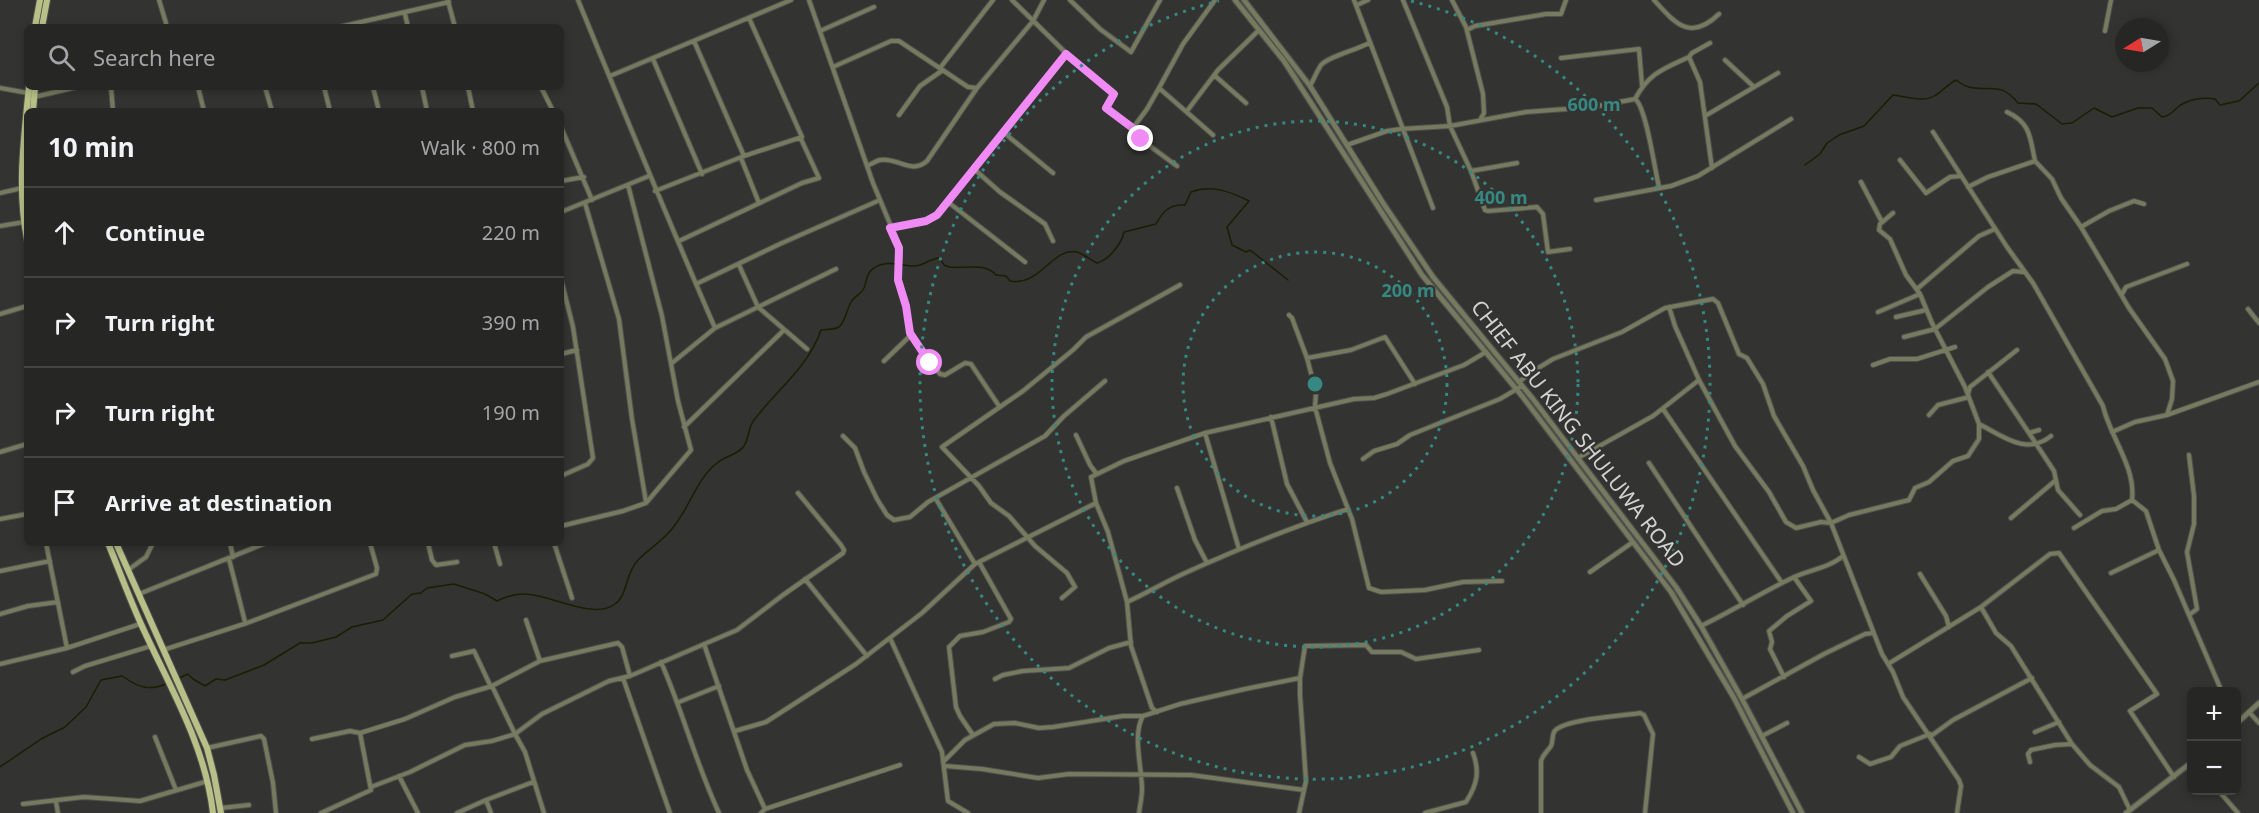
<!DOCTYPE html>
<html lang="en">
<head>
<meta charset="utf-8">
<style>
  body { margin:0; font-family:"Noto Sans",sans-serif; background:#2e2e2d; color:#f1f3f6 }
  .controls { position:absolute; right:18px; bottom:18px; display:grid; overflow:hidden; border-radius:9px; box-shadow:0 3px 9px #0003 }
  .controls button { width:54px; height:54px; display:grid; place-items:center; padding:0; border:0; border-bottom:2px solid #424342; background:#262625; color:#f1f3f6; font:30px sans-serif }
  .compass { position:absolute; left:2115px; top:18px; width:54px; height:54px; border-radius:50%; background:#262625; box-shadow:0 3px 9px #0003; rotate:259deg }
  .stop { position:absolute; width:18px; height:18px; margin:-14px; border:4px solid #f08bf6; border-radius:50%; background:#fff }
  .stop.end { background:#f08bf6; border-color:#fff; box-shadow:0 2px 6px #0008 }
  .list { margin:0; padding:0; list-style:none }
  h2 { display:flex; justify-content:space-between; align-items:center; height:78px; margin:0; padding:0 24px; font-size:26px }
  h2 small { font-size:20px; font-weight:400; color:#a4a5a7 }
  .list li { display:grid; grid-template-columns:39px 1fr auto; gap:18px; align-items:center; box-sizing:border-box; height:90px; padding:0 24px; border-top:2px solid #424342 }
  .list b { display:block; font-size:22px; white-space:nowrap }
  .list em { font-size:20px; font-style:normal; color:#a4a5a7 }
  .icon { flex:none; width:33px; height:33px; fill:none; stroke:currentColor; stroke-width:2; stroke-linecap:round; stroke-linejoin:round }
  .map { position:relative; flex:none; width:2259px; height:813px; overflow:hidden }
  .search { position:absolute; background:#262625; box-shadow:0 3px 9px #0003; left:24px; top:24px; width:540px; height:66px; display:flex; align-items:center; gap:15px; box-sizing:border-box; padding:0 21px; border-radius:9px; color:#a4a5a7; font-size:22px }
  .panel { position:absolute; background:#262625; box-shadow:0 3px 9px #0003; left:24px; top:108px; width:540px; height:438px; border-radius:9px }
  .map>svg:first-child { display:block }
</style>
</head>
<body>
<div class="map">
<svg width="2259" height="813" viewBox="0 0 2259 813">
  <rect width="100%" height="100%" fill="#333331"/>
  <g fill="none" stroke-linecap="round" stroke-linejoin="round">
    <path stroke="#1b1e00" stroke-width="1.5" d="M 1805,165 L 1820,154 L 1827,143 L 1839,135 L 1864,126 L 1893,95 C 1907,97 1924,103 1936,95 C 1944,90 1948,84 1956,80 C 1960,83 1964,86 1969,87 C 1991,92 2000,81 2018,103 L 2036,104 L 2062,124 L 2072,123 L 2094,108 L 2112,117 L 2138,108 L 2152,108 L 2162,117 C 2170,116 2172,112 2178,107 C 2188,99 2203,97 2215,99 L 2220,105 L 2239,101 L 2259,83
      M 177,679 L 188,674 L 193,679 L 205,686 L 216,679 L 225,680 L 264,665 L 300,643 L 312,643 L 336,637 L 352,627 L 383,620 L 412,594 L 421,593 L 427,588 L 454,584 L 485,594 L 497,601 C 505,597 513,594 523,594 C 548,593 593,621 615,604 C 628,595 625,573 638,560 C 648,550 662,541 671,530 C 689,510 696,479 717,463 C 725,456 738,455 744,446 C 749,438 748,428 754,420 C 776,391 809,366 821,330 C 826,329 834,330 839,327 C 845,322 847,309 851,302 C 854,297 861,294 864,288 C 867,281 866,273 874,268 C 887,259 901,266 914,266 C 924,266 930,258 940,258 L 944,265 L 949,267 C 965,269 985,262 996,275 L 1006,276 L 1010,281 C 1040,287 1052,247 1077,252 C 1084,254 1090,260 1097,263 C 1109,260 1122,243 1124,232 L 1156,224 C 1163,211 1170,204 1185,205 L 1191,192 C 1211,184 1231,192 1249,201 L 1227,227 L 1232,245 L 1246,252 L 1250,250 L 1288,280
      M 0,767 L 41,739 L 65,727 L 86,707 L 101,680 L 122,676 C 138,687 149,692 168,683"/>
    <g stroke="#50504e" stroke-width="6">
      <path id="minor" d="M 159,0 L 166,23
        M 578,0 C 623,110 668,220 715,328
        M 809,0 L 873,183 L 898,243 L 900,256 L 898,281 L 906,306 L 910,333 L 940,374 L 945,375 L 965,363 L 971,364 L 999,406
        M 1012,0 L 1067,54 L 1114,94 L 1106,108 L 1138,132 L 1143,141 L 1177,166
        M 1070,0 L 1100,29 L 1131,52 L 1160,0
        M 1354,0 L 1433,208
        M 1403,0 L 1447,107 L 1450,126 L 1471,171 L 1517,163
        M 1452,0 L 1466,27 L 1483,94 L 1484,113 L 1480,120
        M 1654,0 C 1675,23 1690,42 1719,14
        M 448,1 L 455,27
        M 1357,5 L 1368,0
        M 405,14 L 408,27
        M 339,27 L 449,2
        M 1467,30 L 1475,26 L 1546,14 L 1561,14 L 1566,0
        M 820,31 L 874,7
        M 2105,31 L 2111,0
        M 694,41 L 744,156
        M 1689,57 L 1692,53 L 1710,43
        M 1561,58 L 1639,49 L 1642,85
        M 653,59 L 702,174
        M 1725,60 L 1754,87
        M 833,67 L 891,41 L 899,41 L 968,87 L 977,88
        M 940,68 L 993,0
        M 1214,75 L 1246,103
        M 610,76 L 791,0
        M 1310,86 C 1314,79 1317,71 1321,65 C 1329,56 1357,50 1369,43
        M 111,87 L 113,111
        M 198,87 L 204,111
        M 265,87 L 272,111
        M 324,87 L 330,111
        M 373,87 L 379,111
        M 422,87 L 427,111
        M 468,87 L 473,111
        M 541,87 L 553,111
        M 0,88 L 28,93
        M 1159,88 L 1183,44 L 1215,0
        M 34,97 L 77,87
        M 1635,99 C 1649,73 1663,69 1689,57 L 1700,82 L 1712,168
        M 1187,111 L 1218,70 L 1259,30
        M 899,115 L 920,86 L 943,70
        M 1705,116 L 1778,73
        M 561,127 L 592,200
        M 1133,128 L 1147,109 L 1159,88 L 1213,135
        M 1003,132 L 1053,173
        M 1933,132 L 2007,247 L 2033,283 L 2103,406 C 2110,437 2136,467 2132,500 L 2146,511 L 2159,550 L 2174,580 L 2222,692
        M 1347,145 L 1387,131 L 1401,129 L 1450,126 L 1526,112 L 1593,107 L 1635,99 C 1646,106 1655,171 1659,187
        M 741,158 L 759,203
        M 1900,160 L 1926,193 L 1950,177 L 1961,176
        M 2035,161 L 2052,179 L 2061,198 L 2081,227 L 2129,308 L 2165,359 L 2173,381 L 2172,399 L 2167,415
        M 867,166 C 871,164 876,161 880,160 C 898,157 911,175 927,161 L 977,88 L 1033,21 L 1044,0
        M 974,169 L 1000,192 L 1045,224 L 1053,241
        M 1471,171 L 1485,210 L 1488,211 L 1537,207 L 1543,214 L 1548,252 L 1570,249
        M 561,181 L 584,177
        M 1861,182 L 1882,222
        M 1968,187 L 1988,177 L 2035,161 C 2030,138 2031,123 2007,112
        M 655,191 L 744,156 L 802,137 L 749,18
        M 0,193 L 22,188
        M 1596,200 L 1671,186 L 1698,176 L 1791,119
        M 948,202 L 1025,262
        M 585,203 L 619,319 L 632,419 L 646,502
        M 561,212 L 649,176
        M 0,226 L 24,222
        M 2081,227 L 2109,211 L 2134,201 L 2144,204
        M 890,228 L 926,221 L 937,215 L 1067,54
        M 679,241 L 802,183 L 819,178 L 801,139
        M 739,265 L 758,307 L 807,349
        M 561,279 L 573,327 L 593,458 L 588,464 L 561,476
        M 696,284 L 782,243 L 880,200
        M 1917,289 L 1979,236 L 1995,229
        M 2122,294 L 2126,287 L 2187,264
        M 1669,307 L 1675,326 L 1699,380 L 1735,446 L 1769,492 L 1786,522 L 1796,528 L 1821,522 L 1831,523 L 1849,515 L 1909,500 L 1915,488 L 1929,482 L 1953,461 L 1968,456 L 1979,439 L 1979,424 L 1965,387 L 1932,323 L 1920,294 L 1906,275 L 1890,239 L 1879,230 L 1880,224 L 1893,213
        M 2248,309 L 2259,323
        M 1878,312 L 1920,294
        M 0,314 L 27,306
        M 1289,315 L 1292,318 L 1307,358 L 1316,392 L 1315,407 L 1330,463 L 1352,519 L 1369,588 L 1381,592 L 1425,590 L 1463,582 L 1502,581
        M 1896,317 L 1926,310
        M 1904,337 L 1935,329 L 1988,287 L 2013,271 L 2023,272
        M 561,354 L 577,350
        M 1307,358 L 1351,350 L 1385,337 L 1415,384
        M 884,361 L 911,335
        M 672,363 L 715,328 L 836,269
        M 1873,365 L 1890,359 L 1917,359 L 1955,347
        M 1988,372 L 2029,433 L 2039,430
        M 1519,382 L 1530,373 L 1553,359 L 1622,332 L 1665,308 L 1713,299 L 1718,303 L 1739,354 L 1747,358 L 1763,384 L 1774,416 L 1803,466 L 1813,490 L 1831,523 L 1882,654 L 1893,672 L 1903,697 L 1959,780 L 1961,786 L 1957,813
        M 1968,394 L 1970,387 L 2017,350
        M 1663,409 L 1782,583
        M 1929,415 L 1938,405 L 1969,397
        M 1271,417 L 1287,484 L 1307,522
        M 1979,424 C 2003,436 2026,456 2051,436
        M 684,427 L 784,330
        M 2112,432 L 2135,422 L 2167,415 L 2259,382
        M 1205,433 L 1239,549
        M 2029,433 L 2054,471 L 2058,490 L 2080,515
        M 1076,435 L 1090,465 L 1096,473
        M 843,436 L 855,448 L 864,472 L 877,499 L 887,515 L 894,520 L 910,517 L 928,502 L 1045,436 L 1064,416 L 1105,381
        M 0,452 L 27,444
        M 1578,458 L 1653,416 L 1699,380
        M 1363,459 L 1374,451 L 1397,444 L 1410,435 L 1500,399 L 1522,386
        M 1649,463 L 1743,605
        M 1177,488 L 1195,540 L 1207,563
        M 936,499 L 975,564
        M 2011,518 L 2056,480
        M 0,519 L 27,514
        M 561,526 L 623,511 L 646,503 L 691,450 L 678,401 L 662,316 L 628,185
        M 2074,528 L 2102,511 L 2116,509 L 2132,500
        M 46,543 L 67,648
        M 230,543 L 233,557
        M 428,543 L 432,560 L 436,565 L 457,562
        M 494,543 L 500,564
        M 554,543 L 572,598
        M 229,559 L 245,622 L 247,623 L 376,574 L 377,568 L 370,543
        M 128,570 L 146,557 L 153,543
        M 0,571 L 50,561
        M 1590,572 L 1633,542
        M 2111,573 L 2159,550
        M 1920,574 L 1946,616 L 1949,627
        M 805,579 L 867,656
        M 139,594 L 266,543
        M 1062,598 L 1075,587 L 1067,573 L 1035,546 L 1009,516 L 991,503 L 979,486 L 942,447 L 1023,391 L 1073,350 L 1086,337 L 1180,285
        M 1127,602 C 1147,593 1165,582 1185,573 C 1238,549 1292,527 1348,509
        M 1981,607 L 1996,633 L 2011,646 L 2072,744 L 2090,765 L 2119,787 L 2130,810
        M 0,614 L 28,606 L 58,602
        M 2189,615 L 2197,609 L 2187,552 L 2194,524 L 2194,496 L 2189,455
        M 526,620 L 540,661
        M 1701,626 C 1732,611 1761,593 1792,578 C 1808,570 1829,568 1843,556
        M 890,638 L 942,752 L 948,801 L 968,813
        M 704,644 L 747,770 L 765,809 L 761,813
        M 163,650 L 247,623
        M 452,656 L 474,651 L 491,687
        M 661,662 C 683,712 696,764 719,813
        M 0,664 L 67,648 L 140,624
        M 1888,664 L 1981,607 L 2050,554 L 2059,553 L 2157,694 L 2130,711 L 2174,777
        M 73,672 L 85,666 L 151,646
        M 1784,677 L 1770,649 L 1772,642 L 1769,631 L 1787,616 L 1811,601 L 1794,577
        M 623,678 L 670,813
        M 995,679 L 1003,675 L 1023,671 L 1069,668 L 1109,648 L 1131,642
        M 1742,699 L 1824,654 L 1865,634 L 1873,633
        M 679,702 L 719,686
        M 1157,712 L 1152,708 L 1131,646 L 1127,602 L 1108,532 L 1096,503 L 1091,477 L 1124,461 L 1205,433 L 1354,399 L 1374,398 L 1387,394 L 1464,365 L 1486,352
        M 2249,712 L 2259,723
        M 735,731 L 766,722 L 856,664 L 922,613 L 975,564 L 1096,503
        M 2035,732 L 2059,722
        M 973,735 L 960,716 L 956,707 L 949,647 L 960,636 L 983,632 L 1009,622 L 1011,619 L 979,562
        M 1762,736 L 1787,723
        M 1931,736 L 1953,720 L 2032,678
        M 155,737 L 176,790
        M 312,739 L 350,731 L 360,733
        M 207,748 L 261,736 L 264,739 L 273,783 L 276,813
        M 1859,757 L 1870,764 L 1891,757 L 1900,746 L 1930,734
        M 945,760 L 965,740 L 994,724 L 1015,723 L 1039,728 L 1053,727 L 1123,716 L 1143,716 L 1180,704 L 1245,689 L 1300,678
        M 2030,762 L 2028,754 L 2031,750 L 2055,745 L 2072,744
        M 945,766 L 982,769 L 1038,778 L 1069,774 L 1191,775 L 1304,790
        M 399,776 L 418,813
        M 371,787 L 410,772 L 465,745 L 492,741 L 515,734 L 492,686 L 540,661 L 618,643 L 622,647 L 630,676
        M 2218,790 L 2238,813
        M 56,802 L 58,813
        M 23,804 L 84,797 L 140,801 L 208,781
        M 221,808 L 249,805
        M 765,809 L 900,765
        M 321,813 L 371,790 L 360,733 L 405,719 L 455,697 L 492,686
        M 457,813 L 486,800
        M 491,813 L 486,800 L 533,782
        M 544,813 L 525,752 L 515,734 L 542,714 L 609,681 L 630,676 L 737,630 L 783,595 L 843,553 L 844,550 L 841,545 L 798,493
        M 1139,813 C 1140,805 1142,797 1142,789 C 1142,768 1132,734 1143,716
        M 1299,813 L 1306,781 L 1300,695 L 1300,678 L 1305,646 L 1366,645 L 1372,652 L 1401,652 L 1416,659 L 1479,650
        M 1425,813 L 1466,802 C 1477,785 1480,772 1473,753
        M 1541,813 L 1541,761 C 1543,754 1547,752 1551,746 C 1553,742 1552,736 1554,732 C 1561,719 1624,716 1640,713 L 1644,715 L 1653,734 L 1645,813"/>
    </g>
    <g stroke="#50504e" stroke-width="7">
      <path id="tertiary" d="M 1235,0 L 1284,61 L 1422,275 L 1522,396 L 1671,592 L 1734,698 L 1793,813
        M 1244,0 L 1310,86 L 1383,203 L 1433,277 L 1533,399 L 1676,587 L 1701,626 L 1742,699 L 1802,813
        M 2236,724 L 2259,703
        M 2126,813 L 2192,762"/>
    </g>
    <g stroke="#50504e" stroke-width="8">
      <path id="primary" d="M 35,27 L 40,0
        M 42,27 L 47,0
        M 33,111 L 35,87
        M 27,239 C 17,189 24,137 29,87
        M 108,543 C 119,570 129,597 141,624 C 169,686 205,744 213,813
        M 116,543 L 207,748 L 214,775 L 221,813"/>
    </g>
    <use href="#minor" stroke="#767a5f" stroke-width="4"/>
    <use href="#tertiary" stroke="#767a5f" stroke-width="4.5"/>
    <use href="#primary" stroke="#b8c087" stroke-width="6"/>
  </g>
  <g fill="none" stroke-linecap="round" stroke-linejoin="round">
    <path stroke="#f08bf6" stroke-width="8" d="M 930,363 L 910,333 L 906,306 L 898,280 L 899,248 L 890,228 L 926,221 L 937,215 L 1066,54 L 1114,94 L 1106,108 L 1138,132 L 1141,139"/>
  </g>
  <g fill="none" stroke="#368982" stroke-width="3" stroke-dasharray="3 6">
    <circle cx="1315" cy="384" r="132"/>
    <circle cx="1315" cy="384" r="263"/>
    <path d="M1411 1A395 395 0 1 1 1219 1"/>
  </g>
  <g text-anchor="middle" stroke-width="4.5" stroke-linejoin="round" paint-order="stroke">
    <g font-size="21" fill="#d2d3d1" stroke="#333331">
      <text transform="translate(1578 434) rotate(52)" y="7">CHIEF ABU KING SHULUWA ROAD</text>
    </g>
  </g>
  <circle cx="1315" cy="384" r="9" fill="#368982" stroke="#333331" stroke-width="3"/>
  <g font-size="18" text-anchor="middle" font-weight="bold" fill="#368982" stroke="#333331" stroke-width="4.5" stroke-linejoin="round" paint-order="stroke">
    <text x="1594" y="111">600 m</text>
    <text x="1501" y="204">400 m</text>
    <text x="1408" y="297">200 m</text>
  </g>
</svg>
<div class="controls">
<button>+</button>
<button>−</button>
</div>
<svg class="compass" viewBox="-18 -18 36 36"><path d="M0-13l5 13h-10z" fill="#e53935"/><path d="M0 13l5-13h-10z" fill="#a4a5a7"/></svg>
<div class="stop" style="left:930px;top:363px"></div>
<div class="stop end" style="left:1141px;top:139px"></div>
<div class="search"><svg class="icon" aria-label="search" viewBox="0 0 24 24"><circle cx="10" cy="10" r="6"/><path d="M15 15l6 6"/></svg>Search here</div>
<section class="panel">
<h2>10 min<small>Walk · 800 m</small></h2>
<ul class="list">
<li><svg class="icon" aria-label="ahead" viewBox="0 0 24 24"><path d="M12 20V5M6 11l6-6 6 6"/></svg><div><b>Continue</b></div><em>220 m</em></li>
<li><svg class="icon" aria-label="right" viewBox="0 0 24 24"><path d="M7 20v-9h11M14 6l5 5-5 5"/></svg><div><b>Turn right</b></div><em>390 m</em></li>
<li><svg class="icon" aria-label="right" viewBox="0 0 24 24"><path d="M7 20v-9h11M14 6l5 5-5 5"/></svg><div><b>Turn right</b></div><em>190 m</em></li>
<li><svg class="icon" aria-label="arrive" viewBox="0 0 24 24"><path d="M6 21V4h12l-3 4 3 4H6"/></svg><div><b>Arrive at destination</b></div></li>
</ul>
</section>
</div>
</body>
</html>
